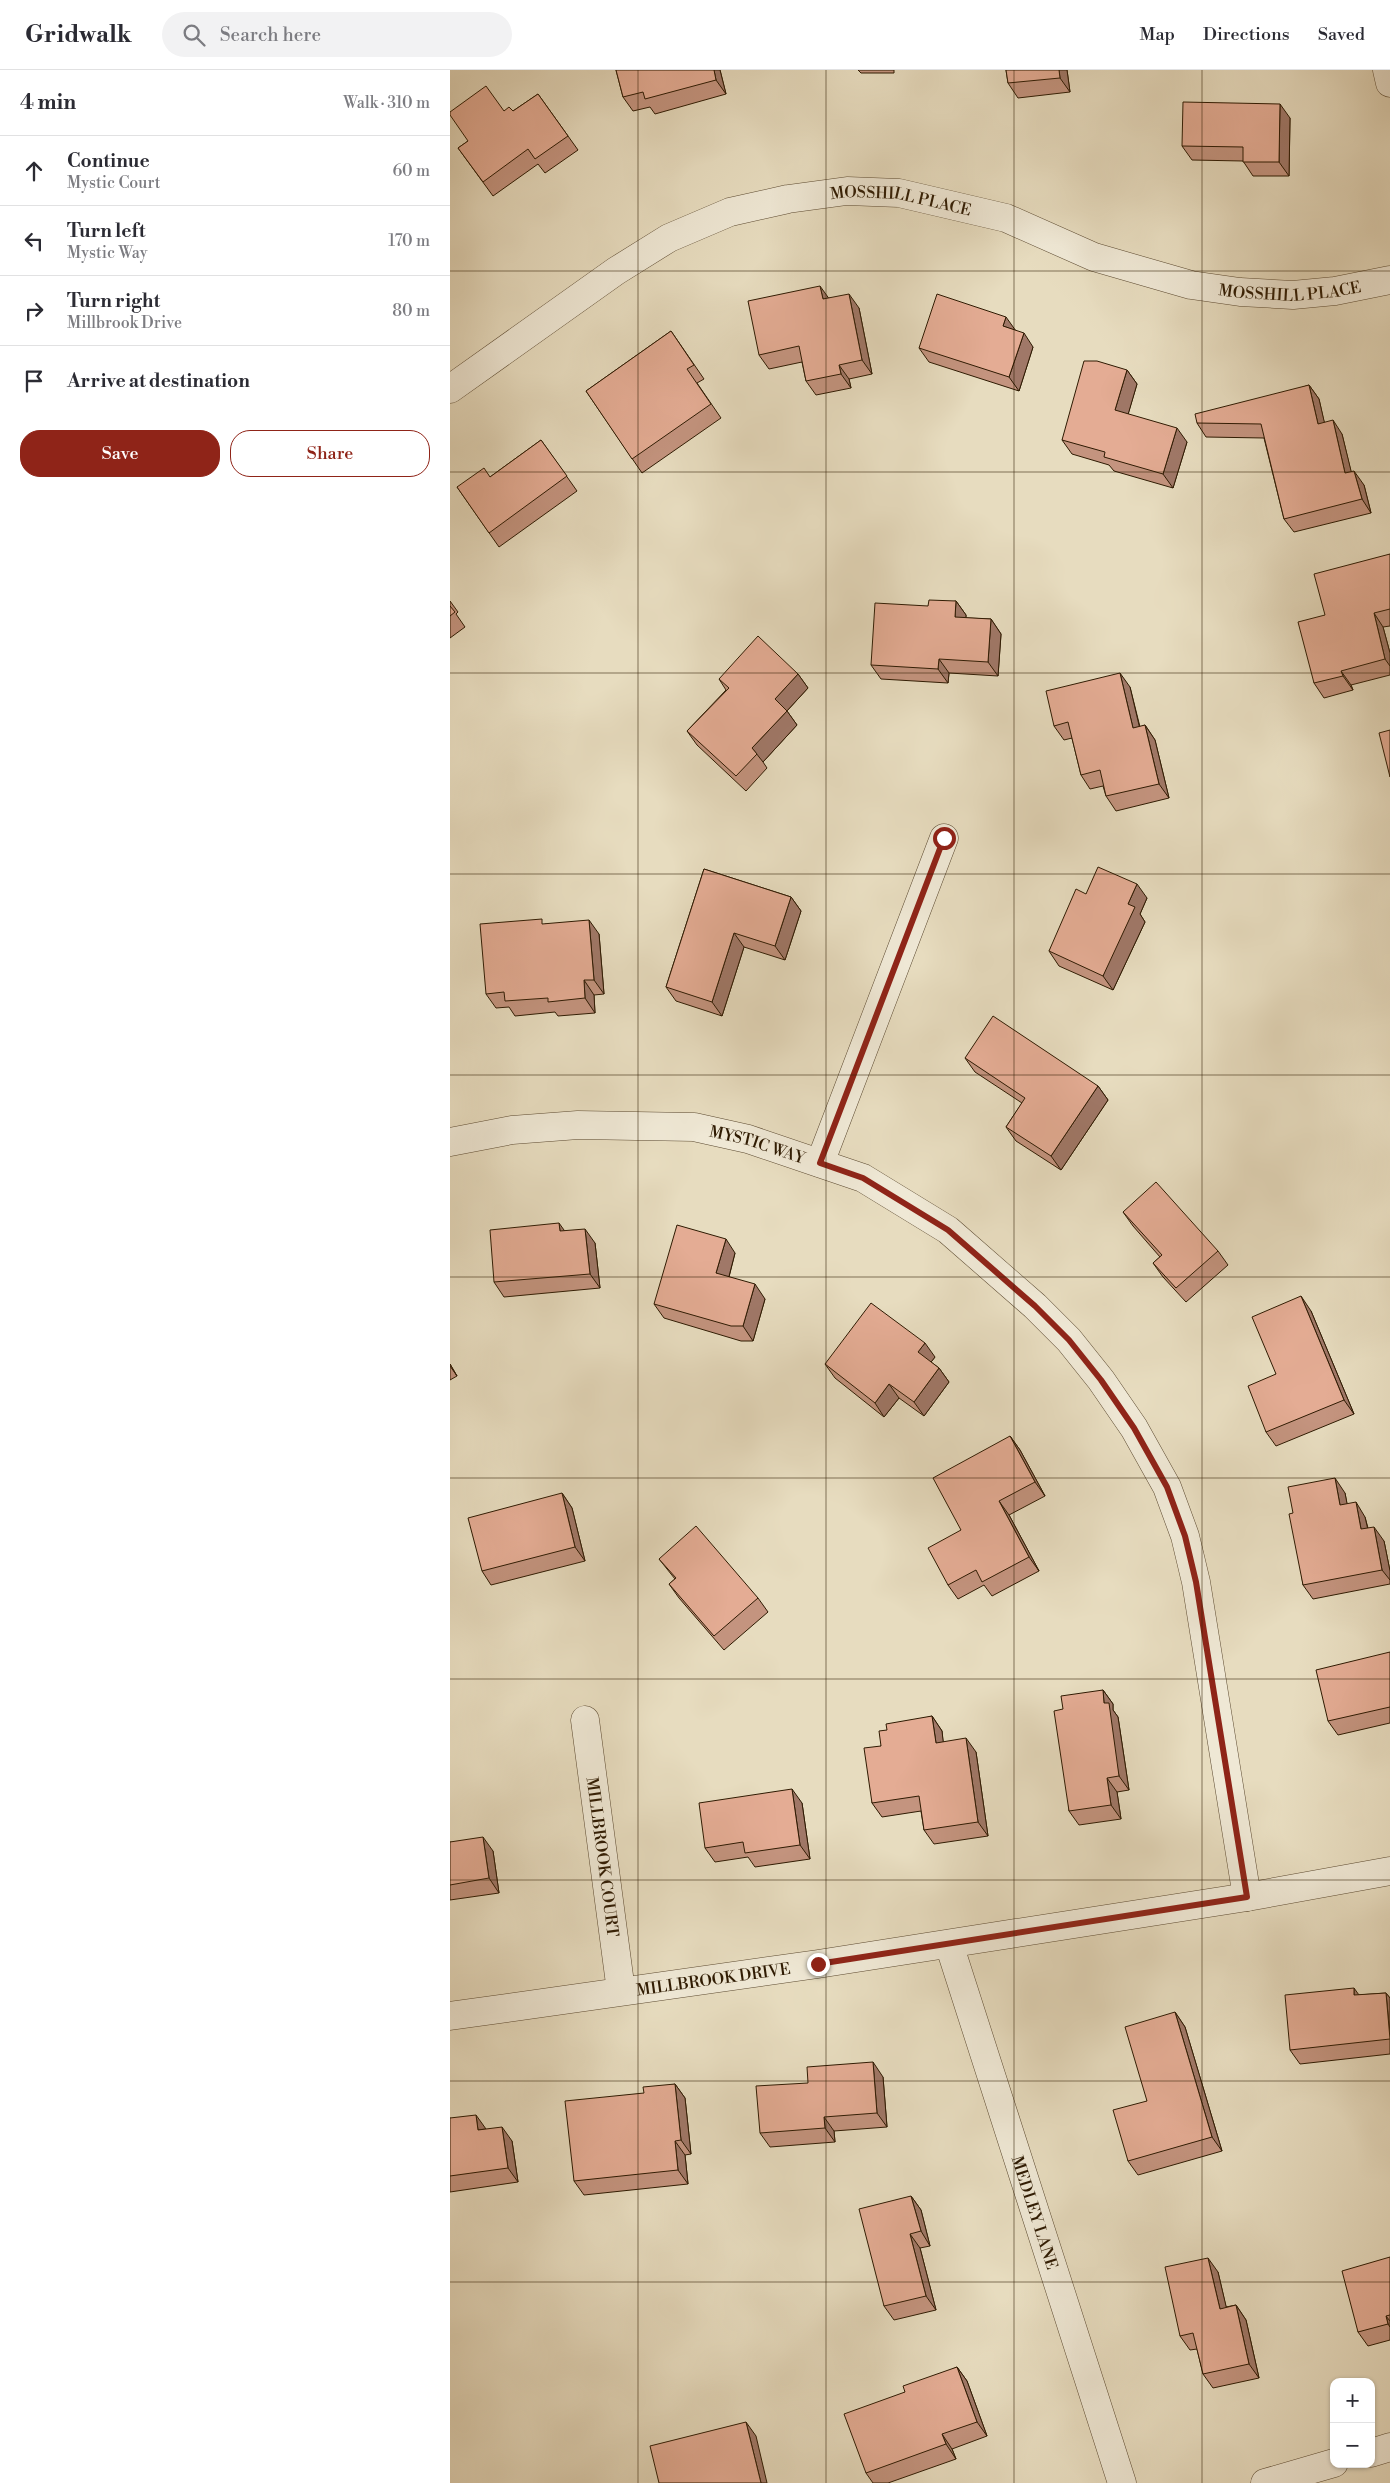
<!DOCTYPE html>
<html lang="en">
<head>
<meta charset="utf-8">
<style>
  body { margin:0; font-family:"Libre Bodoni",serif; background:#f2f2f3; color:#2b2b33 }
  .controls { position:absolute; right:15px; bottom:15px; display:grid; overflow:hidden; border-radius:10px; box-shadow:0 1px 4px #0004 }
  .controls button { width:45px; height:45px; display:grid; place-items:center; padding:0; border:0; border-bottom:1px solid #e1e1e2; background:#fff; color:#2b2b33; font:25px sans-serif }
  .stop { position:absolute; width:15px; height:15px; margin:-11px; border:4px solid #8f2418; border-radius:50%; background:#fff }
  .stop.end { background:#8f2418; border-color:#fff; box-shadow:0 1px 5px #0008 }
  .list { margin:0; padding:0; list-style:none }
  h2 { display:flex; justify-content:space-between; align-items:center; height:65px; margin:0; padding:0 20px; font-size:21px }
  h2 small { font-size:16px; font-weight:400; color:#7c7c81 }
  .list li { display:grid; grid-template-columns:32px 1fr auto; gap:15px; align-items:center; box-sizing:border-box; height:70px; padding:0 20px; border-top:1px solid #e1e1e2 }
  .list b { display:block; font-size:19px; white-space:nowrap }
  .list p { margin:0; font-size:16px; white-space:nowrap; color:#7c7c81 }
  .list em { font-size:16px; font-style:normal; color:#7c7c81 }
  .actions { display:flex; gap:10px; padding:15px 20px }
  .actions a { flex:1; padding:11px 0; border:1px solid #8f2418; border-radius:20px; text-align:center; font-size:18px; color:#8f2418 }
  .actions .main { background:#8f2418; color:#fff }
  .icon { flex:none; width:28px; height:28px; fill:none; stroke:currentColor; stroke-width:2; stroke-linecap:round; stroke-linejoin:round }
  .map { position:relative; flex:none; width:940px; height:2413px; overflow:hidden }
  header { display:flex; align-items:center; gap:30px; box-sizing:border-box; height:70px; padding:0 25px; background:#fff; border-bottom:1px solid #e1e1e2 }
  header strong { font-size:24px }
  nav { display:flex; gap:28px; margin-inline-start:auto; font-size:18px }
  .search { width:350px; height:45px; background:#f2f2f3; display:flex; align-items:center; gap:12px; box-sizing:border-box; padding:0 18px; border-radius:28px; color:#7c7c81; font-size:19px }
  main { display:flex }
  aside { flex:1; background:#fff }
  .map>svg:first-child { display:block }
</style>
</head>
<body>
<header>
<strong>Gridwalk</strong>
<div class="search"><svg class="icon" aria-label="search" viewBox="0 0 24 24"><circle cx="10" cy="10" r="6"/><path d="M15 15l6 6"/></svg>Search here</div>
<nav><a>Map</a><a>Directions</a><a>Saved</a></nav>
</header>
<main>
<aside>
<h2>4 min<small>Walk · 310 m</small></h2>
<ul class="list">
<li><svg class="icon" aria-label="ahead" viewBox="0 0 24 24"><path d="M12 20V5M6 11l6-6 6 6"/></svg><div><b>Continue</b><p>Mystic Court</p></div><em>60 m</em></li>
<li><svg class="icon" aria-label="left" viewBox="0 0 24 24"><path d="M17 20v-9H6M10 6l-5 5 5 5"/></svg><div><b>Turn left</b><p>Mystic Way</p></div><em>170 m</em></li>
<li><svg class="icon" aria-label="right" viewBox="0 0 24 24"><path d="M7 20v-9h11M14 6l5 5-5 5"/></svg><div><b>Turn right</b><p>Millbrook Drive</p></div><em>80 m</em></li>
<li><svg class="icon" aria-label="arrive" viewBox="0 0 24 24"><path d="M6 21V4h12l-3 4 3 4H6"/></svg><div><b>Arrive at destination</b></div></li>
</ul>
<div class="actions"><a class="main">Save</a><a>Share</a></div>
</aside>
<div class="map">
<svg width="940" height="2413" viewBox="0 0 940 2413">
  <rect width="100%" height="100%" fill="#e7dcbf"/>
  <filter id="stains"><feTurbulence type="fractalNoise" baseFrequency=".004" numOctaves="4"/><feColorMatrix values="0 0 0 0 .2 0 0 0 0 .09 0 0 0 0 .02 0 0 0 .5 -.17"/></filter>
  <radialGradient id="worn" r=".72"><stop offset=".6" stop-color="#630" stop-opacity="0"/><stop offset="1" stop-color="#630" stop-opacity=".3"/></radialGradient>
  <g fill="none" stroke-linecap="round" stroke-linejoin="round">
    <g stroke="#5c4a31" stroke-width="29">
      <g id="minor">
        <path d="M 937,0 L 940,13"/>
        <path id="s1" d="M 0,319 L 166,201 L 219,168 L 280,142 L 338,129 L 397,121 L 449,123 L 556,148 L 644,187 L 741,215 L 790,222 L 843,225 L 885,221 L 940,210"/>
        <path id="s2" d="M 0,1072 L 62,1060 L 128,1055 L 244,1057 L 298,1069 L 413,1108 L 498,1160 L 585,1236 L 619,1270 L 651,1310 L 684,1358 L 717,1417 L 735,1466 L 746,1512 L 797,1827"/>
        <path d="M 370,1093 L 494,768"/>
        <path id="s3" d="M 135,1650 L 171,1921"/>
        <path id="s4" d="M 499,1874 L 672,2413"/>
        <path id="s5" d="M 0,1946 L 368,1894 L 797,1827 L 940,1801"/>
        <path d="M 921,2383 L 940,2377"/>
        <path d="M 815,2413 L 884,2393"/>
      </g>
    </g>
    <use href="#minor" stroke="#efe8d5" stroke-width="28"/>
  </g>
  <path fill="#c4947f" stroke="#2e1a02" d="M 166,0 L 270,0 L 276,24 L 205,44 L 200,37 L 183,41 L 173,27 Z
    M 408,0 L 444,0 L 444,3 L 411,3 Z
    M 556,0 L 617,0 L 620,22 L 568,28 L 558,13 Z
    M 88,24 L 128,80 L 95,103 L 88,94 L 43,126 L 8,78 L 18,71 L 54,41 L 63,41 Z
    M 840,48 L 839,106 L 803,106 L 793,91 L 742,90 L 732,76 Z
    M 379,228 L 409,238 L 422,304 L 399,309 L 401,318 L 366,325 L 356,311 L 352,292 L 319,299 L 309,285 Z
    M 221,261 L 254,309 L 247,313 L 271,348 L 192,403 L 136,321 Z
    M 583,277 L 569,321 L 479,292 L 469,278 Z
    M 677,300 L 687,314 L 678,344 L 737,372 L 723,418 L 664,401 L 659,395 L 622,384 L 612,370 Z
    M 859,315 L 869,329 L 874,352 L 892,364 L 901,402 L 914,415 L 921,443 L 844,462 L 834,449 L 814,368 L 756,367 L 747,353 Z
    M 91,370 L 127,421 L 49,477 L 7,417 L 40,407 Z
    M 940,484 L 940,556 L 933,557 L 940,583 L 940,605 L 901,615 L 903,620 L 874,628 L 864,613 L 875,545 Z
    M 0,531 L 8,542 L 6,544 L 15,557 L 0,568 Z
    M 506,531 L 516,545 L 516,548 L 541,549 L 551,564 L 548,606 L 499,603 L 498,613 L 431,609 L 421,595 L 478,536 Z
    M 348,604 L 358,618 L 337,641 L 347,655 L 313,692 L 317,698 L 296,721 L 247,675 L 237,661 L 276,620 L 269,609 Z
    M 680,617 L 690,657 L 695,655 L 705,670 L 719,728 L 666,741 L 656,726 L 653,716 L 640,719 L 631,705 L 622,668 L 614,670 L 604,656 Z
    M 254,799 L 341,827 L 351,841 L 335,890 L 294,877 L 272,946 L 226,931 L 216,917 Z
    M 636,824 L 697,828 L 690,844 L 695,852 L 663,920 L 609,896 L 599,881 Z
    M 95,854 L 149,864 L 154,924 L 144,925 L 145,943 L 108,946 L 105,942 L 65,946 L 59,937 L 46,938 L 36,924 Z
    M 515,988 L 648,1016 L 658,1030 L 611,1100 L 566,1071 L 556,1057 L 572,1033 L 525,1002 Z
    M 673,1142 L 768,1181 L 778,1195 L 736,1232 L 713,1207 L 703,1193 L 710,1187 L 683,1156 Z
    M 115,1161 L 145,1173 L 150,1218 L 54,1227 L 44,1212 Z
    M 285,1183 L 279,1207 L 315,1229 L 303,1271 L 291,1271 L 214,1248 L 204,1234 Z
    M 861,1241 L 904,1344 L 826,1376 L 816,1362 L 826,1304 Z
    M 485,1287 L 481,1292 L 489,1298 L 499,1312 L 474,1346 L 449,1328 L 434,1347 L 385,1308 L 375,1294 Z
    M 0,1294 L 7,1306 L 0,1310 Z
    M 560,1366 L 570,1380 L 595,1426 L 559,1445 L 589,1501 L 542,1526 L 534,1515 L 508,1529 L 498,1515 L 511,1460 Z
    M 112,1423 L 122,1438 L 135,1491 L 41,1515 L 32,1501 Z
    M 895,1423 L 897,1434 L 915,1447 L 918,1458 L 934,1471 L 940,1501 L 940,1514 L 863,1529 L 853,1515 L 843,1443 Z
    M 209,1489 L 308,1528 L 318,1542 L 274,1580 L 229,1528 L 219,1514 L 225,1509 Z
    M 940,1582 L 940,1653 L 888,1665 L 878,1651 Z
    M 653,1620 L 663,1634 L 663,1640 L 668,1647 L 679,1720 L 667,1722 L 671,1749 L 629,1755 L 619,1741 L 613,1639 Z
    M 482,1646 L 492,1661 L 493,1672 L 526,1682 L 538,1766 L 484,1774 L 474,1760 L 471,1741 L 432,1747 L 422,1733 L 431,1676 L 437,1660 Z
    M 352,1733 L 360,1789 L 305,1797 L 298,1787 L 265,1792 L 255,1778 Z
    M 0,1772 L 43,1781 L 49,1823 L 0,1830 Z
    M 936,1923 L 940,1928 L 940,1984 L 850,1994 L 840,1980 L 908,1925 Z
    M 725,1942 L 735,1957 L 772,2081 L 688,2105 L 678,2091 Z
    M 433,2007 L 437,2057 L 384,2061 L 385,2072 L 320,2077 L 310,2063 Z
    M 225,2014 L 235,2028 L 241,2084 L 235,2085 L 238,2114 L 134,2125 L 124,2111 L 194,2023 Z
    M 0,2048 L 62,2071 L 68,2112 L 0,2122 Z
    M 461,2126 L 471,2140 L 480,2176 L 470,2178 L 486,2240 L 444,2250 L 434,2236 Z
    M 940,2187 L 940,2270 L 918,2276 L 908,2262 Z
    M 768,2202 L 776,2237 L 786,2235 L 796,2250 L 809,2308 L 763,2318 L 753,2304 L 747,2279 L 740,2280 L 730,2266 Z
    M 507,2297 L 517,2311 L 537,2366 L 502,2379 L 506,2389 L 438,2413 L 423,2413 L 416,2403 L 455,2322 Z"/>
  <path fill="#a07868" stroke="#2e1a02" d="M 264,0 L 270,0 L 276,24 L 266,10 Z
    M 609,0 L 617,0 L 620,22 L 610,8 Z
    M 830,34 L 840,48 L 839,106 L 829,92 Z
    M 370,216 L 380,230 L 373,229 Z
    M 399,224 L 409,238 L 422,304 L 412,290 Z
    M 556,247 L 566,261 L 553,256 Z
    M 574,263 L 583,277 L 569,321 L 559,307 Z
    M 389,295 L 399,309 L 401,318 L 391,304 Z
    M 677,300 L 687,314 L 675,355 L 665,340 Z
    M 859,315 L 869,329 L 878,368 L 868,354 Z
    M 883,350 L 892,364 L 905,417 L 895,403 Z
    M 727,358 L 737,372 L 723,418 L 713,404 Z
    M 904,401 L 914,415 L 921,443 L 912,429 Z
    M 506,531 L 516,545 L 515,561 L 505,547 Z
    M 924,543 L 933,557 L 940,583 L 940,596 L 935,589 Z
    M 541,549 L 551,564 L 548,606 L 538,592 Z
    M 489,589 L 499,603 L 498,613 L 488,599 Z
    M 891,601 L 901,615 L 903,620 L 893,606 Z
    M 670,603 L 680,617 L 693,672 L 683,658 Z
    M 348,604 L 358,618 L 335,643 L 325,629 Z
    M 337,641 L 347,655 L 313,692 L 302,678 Z
    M 695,655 L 705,670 L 719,728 L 709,714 Z
    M 687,814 L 697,828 L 690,844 L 695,852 L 663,920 L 653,906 L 678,834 Z
    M 341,827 L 351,841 L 335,890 L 325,876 Z
    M 139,850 L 149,864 L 154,924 L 144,910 Z
    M 284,863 L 294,877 L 272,946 L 262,932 Z
    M 134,910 L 144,925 L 145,943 L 135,928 Z
    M 648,1016 L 658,1030 L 611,1100 L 601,1086 Z
    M 109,1153 L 119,1167 L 110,1161 Z
    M 135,1159 L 145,1173 L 150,1218 L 140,1204 Z
    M 276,1169 L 285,1183 L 276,1218 L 266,1203 Z
    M 305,1214 L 315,1229 L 303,1271 L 293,1256 Z
    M 851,1226 L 861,1241 L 904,1344 L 894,1330 Z
    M 475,1273 L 485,1287 L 478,1296 L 468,1282 Z
    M 0,1294 L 7,1306 L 0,1296 Z
    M 489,1298 L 499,1312 L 474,1346 L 464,1332 Z
    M 439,1314 L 449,1328 L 434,1347 L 425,1333 Z
    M 560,1366 L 570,1380 L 595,1426 L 585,1412 Z
    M 885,1408 L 895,1423 L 900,1449 L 890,1435 Z
    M 112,1423 L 122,1438 L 135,1491 L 125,1477 Z
    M 549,1431 L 559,1445 L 589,1501 L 579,1487 Z
    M 906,1432 L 915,1447 L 921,1473 L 911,1459 Z
    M 924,1457 L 934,1471 L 940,1501 L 940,1510 L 932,1500 Z
    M 653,1620 L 663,1634 L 663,1640 L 668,1647 L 679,1720 L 669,1706 L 654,1633 Z
    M 482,1646 L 492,1661 L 495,1687 L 486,1673 Z
    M 516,1668 L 526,1682 L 538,1766 L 528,1752 Z
    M 657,1708 L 667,1722 L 671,1749 L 661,1735 Z
    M 342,1719 L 352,1733 L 360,1789 L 350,1775 Z
    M 33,1767 L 43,1781 L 49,1823 L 39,1808 Z
    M 904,1918 L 914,1932 L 904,1925 Z
    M 936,1923 L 940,1928 L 940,1964 Z
    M 725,1942 L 735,1957 L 772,2081 L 762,2067 Z
    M 423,1992 L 433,2007 L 437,2057 L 427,2043 Z
    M 225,2014 L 235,2028 L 241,2084 L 231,2070 Z
    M 26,2045 L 36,2059 L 28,2060 Z
    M 374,2047 L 384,2061 L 385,2072 L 375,2058 Z
    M 52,2057 L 62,2071 L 68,2112 L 58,2098 Z
    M 225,2071 L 235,2085 L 238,2114 L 228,2100 Z
    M 461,2126 L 471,2140 L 480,2176 L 471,2161 Z
    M 460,2164 L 470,2178 L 486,2240 L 476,2226 Z
    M 758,2188 L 768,2202 L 780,2253 L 770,2239 Z
    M 786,2235 L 796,2250 L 809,2308 L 799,2294 Z
    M 936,2246 L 940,2251 L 940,2257 L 938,2254 Z
    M 507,2297 L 517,2311 L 537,2366 L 527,2352 Z
    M 296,2352 L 306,2366 L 317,2413 L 311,2413 Z
    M 492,2364 L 502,2379 L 506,2389 L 496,2374 Z"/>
  <path fill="#e4ac94" stroke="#2e1a02" d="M 166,0 L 264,0 L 266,10 L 195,29 L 193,22 L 173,27 Z
    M 556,0 L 609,0 L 610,8 L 558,13 Z
    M 36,16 L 54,41 L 59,37 L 63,41 L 88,24 L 118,66 L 85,89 L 78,79 L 33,112 L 8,78 L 18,71 L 0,45 L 0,42 Z
    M 733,32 L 830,34 L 829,92 L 793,92 L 793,77 L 732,76 Z
    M 370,216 L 373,229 L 399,224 L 412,290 L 389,295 L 391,304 L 356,311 L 349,276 L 309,285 L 298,231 Z
    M 487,224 L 556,247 L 553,256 L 574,263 L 559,307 L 469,278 Z
    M 221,261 L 244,295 L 237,299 L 261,334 L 182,389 L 136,321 Z
    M 634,291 L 647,291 L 677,300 L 665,340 L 727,358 L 713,404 L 654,387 L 655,382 L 612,370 Z
    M 859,315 L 868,354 L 883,350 L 895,403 L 904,401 L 912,429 L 834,449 L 811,354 L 747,353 L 745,344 Z
    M 91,370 L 117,406 L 39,463 L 7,417 L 34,398 L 40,407 Z
    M 940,484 L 940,539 L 924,543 L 935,589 L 891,601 L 893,606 L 864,613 L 848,552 L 875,545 L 864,504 Z
    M 479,530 L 506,531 L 505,547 L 541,549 L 538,592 L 489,589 L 488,599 L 421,595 L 425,533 L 478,536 Z
    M 0,536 L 5,542 L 0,546 Z
    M 308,566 L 348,604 L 325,629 L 337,641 L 302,678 L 307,684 L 286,706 L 237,661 L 279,618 L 269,609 Z
    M 670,603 L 683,658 L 695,655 L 709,714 L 656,726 L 650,700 L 631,705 L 618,652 L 604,656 L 596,621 Z
    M 940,660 L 940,707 L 929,663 Z
    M 648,797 L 687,814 L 678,834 L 685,837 L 653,906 L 599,881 L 626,819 L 636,824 Z
    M 254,799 L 341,827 L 325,876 L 284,863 L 262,932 L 216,917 Z
    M 92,849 L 92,854 L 139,850 L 144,910 L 134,910 L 135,928 L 98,932 L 98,928 L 55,931 L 54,922 L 36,924 L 30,854 Z
    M 543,946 L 648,1016 L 601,1086 L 556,1057 L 575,1028 L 515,988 Z
    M 706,1112 L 768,1181 L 726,1218 L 703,1193 L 712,1185 L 673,1142 Z
    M 109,1153 L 110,1161 L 135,1159 L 140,1204 L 44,1212 L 40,1160 Z
    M 227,1155 L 276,1169 L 266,1203 L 305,1214 L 293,1256 L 281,1256 L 204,1234 Z
    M 851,1226 L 894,1330 L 816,1362 L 798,1316 L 826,1304 L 802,1247 Z
    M 421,1233 L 475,1273 L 468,1282 L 489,1298 L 464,1332 L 439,1314 L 425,1333 L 375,1294 Z
    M 560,1366 L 585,1412 L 549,1431 L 579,1487 L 532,1512 L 526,1500 L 498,1515 L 478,1478 L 511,1460 L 483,1408 Z
    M 885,1408 L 890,1435 L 906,1432 L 911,1459 L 924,1457 L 932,1500 L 853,1515 L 839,1444 L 843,1443 L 838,1417 Z
    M 112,1423 L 125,1477 L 32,1501 L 18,1448 Z
    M 246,1456 L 308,1528 L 264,1566 L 219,1514 L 226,1508 L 209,1489 Z
    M 940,1582 L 940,1637 L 878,1651 L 866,1600 Z
    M 653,1620 L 654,1633 L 659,1633 L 669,1706 L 657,1708 L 661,1735 L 619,1741 L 604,1641 L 613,1639 L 611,1626 Z
    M 482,1646 L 486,1673 L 516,1668 L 528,1752 L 474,1760 L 469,1726 L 422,1733 L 414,1678 L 431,1676 L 429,1661 L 437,1660 L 436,1654 Z
    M 342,1719 L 350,1775 L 295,1783 L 293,1772 L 255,1778 L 249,1733 Z
    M 33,1767 L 39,1808 L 0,1815 L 0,1772 Z
    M 904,1918 L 904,1925 L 936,1923 L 940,1969 L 840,1980 L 835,1925 Z
    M 725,1942 L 762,2067 L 678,2091 L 663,2040 L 697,2031 L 675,1957 Z
    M 423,1992 L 427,2043 L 374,2047 L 375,2058 L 310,2063 L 306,2016 L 358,2013 L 357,1997 Z
    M 225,2014 L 231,2070 L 225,2071 L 228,2100 L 124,2111 L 115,2031 L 194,2023 L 193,2017 Z
    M 26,2045 L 28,2060 L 52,2057 L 58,2098 L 0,2106 L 0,2048 Z
    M 461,2126 L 471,2161 L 460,2164 L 476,2226 L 434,2236 L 409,2139 Z
    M 940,2187 L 940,2245 L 936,2246 L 938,2254 L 908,2262 L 892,2201 Z
    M 758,2188 L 770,2239 L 786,2235 L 799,2294 L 753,2304 L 743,2263 L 730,2266 L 715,2197 Z
    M 507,2297 L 527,2352 L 492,2364 L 496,2374 L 416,2403 L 394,2344 L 455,2322 L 453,2316 Z
    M 296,2352 L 311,2413 L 209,2413 L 200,2376 Z"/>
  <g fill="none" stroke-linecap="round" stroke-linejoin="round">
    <path stroke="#8f2418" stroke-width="6" d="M 368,1894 L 797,1827 L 746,1512 L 735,1466 L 717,1417 L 684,1358 L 651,1310 L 619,1270 L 585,1236 L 498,1160 L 413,1108 L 370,1093 L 494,768"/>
  </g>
  <path fill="none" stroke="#2e1a02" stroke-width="1" stroke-opacity="0.55" d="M 188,0 L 188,2413M 376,0 L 376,2413M 564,0 L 564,2413M 752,0 L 752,2413M 0,201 L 940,201M 0,402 L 940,402M 0,603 L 940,603M 0,804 L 940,804M 0,1005 L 940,1005M 0,1207 L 940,1207M 0,1408 L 940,1408M 0,1609 L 940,1609M 0,1810 L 940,1810M 0,2011 L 940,2011M 0,2212 L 940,2212"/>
  <g text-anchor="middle" stroke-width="4" stroke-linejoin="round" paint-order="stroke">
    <g font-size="16" fill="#2e1a02" stroke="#efe8d5">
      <text dy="6" stroke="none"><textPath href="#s1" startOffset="506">MOSSHILL PLACE</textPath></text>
      <text dy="6" stroke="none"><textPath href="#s1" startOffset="910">MOSSHILL PLACE</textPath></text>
      <text dy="6" stroke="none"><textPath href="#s2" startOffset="311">MYSTIC WAY</textPath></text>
      <text dy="6" stroke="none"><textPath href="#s3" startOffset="138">MILLBROOK COURT</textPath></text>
      <text dy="6" stroke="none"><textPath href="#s5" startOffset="266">MILLBROOK DRIVE</textPath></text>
      <text dy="6" stroke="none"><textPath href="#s4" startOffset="282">MEDLEY LANE</textPath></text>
    </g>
  </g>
  <rect width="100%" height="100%" filter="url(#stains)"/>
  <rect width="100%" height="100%" fill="url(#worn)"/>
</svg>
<div class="controls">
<button>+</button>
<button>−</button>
</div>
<div class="stop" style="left:494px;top:768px"></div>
<div class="stop end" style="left:368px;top:1894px"></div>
</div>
</main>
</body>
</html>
